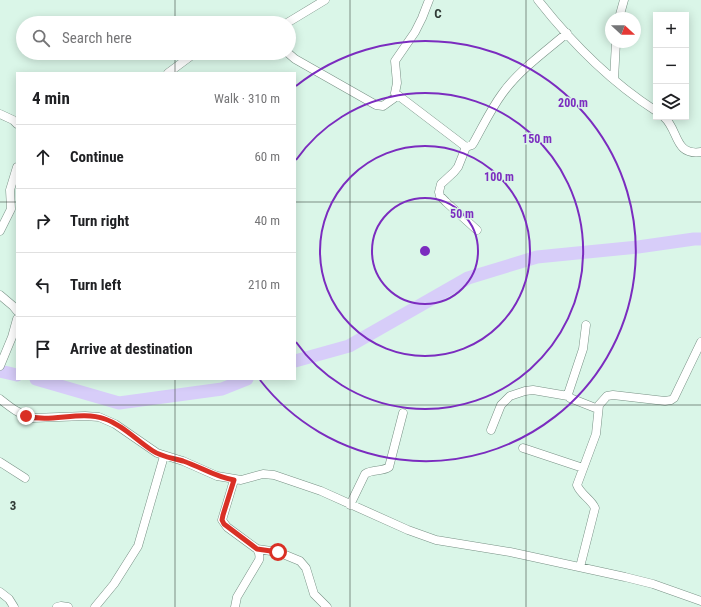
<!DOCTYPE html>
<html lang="en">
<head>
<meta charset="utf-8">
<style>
  body { margin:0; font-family:"Roboto Condensed",sans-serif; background:#f2f2f2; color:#202124 }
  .controls { position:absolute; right:12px; top:12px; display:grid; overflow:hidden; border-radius:0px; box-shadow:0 2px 10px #0003 }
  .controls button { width:36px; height:36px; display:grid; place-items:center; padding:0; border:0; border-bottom:1px solid #e0e0e0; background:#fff; color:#202124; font:20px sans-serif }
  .compass { position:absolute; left:605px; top:12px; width:36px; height:36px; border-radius:50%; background:#fff; box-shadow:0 2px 10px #0003; rotate:111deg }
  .stop { position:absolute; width:12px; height:12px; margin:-9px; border:3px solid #d93025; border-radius:50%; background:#fff }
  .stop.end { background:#d93025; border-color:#fff; box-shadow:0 1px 4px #0008 }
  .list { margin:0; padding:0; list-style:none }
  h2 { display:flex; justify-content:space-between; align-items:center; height:52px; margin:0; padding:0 16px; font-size:17px }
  h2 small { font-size:13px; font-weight:400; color:#757577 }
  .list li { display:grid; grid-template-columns:26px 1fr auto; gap:12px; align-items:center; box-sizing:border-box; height:64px; padding:0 16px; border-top:1px solid #e0e0e0 }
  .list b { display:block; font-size:15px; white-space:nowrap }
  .list em { font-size:13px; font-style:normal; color:#757577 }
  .icon { flex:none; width:22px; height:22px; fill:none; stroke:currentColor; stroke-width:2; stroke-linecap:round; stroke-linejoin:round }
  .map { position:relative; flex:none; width:701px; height:607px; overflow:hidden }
  .search { position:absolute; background:#fff; box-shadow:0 2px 10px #0003; left:16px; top:16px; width:280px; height:44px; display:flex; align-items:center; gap:10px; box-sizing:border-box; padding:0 14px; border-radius:22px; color:#757577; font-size:15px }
  .panel { position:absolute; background:#fff; box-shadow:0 2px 10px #0003; left:16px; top:72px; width:280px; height:308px; border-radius:0px }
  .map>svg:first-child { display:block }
</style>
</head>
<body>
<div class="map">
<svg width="701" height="607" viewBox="0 0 701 607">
  <rect width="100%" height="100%" fill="#daf6e8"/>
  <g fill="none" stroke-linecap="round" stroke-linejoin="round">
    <path stroke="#d7cdf9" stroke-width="13" d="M 295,361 L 349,346 L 468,278 L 537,257 L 638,247 L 694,239 L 701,239
      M 0,371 L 17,375
      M 36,379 L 119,403 L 222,389 L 247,379"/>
    <g stroke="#789185" stroke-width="9">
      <path id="minor" d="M 429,0 L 422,18 L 415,32 L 395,61 L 397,83 L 395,93 L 466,147 L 472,145 L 474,142 C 483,126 491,109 502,94 C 519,70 545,52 567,33
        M 538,0 C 571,42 611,82 656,111
        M 619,18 L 624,0
        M 287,23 L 325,0
        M 288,53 L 295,59 L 376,105 L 383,106 L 397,96
        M 168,73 L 195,53
        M 614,79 L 616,42
        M 0,114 L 13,120 L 17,124
        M 664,117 C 679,130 674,156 701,152
        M 466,147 L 458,167 L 454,172 L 441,184 L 439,192 L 440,196 L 446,202 L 477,230
        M 0,231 L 11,209 L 10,190 L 17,167
        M 0,295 L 13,306 L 17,311
        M 586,325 L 583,349 L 568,394 L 570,398 L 598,409
        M 0,366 L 12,337 L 17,319
        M 0,399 C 10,407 20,415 33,418 L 85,416 L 99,417 L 115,424 L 157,453 L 183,461 L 217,476 L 241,480 L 263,474 L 274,475 L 321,491 L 408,530 L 436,540 L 510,552 L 625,577 L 653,584 L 701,601
        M 491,430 L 501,405 L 510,396 L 525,391 L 533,390 L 568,396
        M 523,448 L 583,468
        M 0,462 L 25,478
        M 234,480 L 222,520 L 227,527 L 257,549 C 260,553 260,556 259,560 L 237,597 L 235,607
        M 350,505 L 365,474 C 372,469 382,472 389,467 L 403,413
        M 257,549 L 278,552 L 300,561 L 306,568 L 314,594 L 327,607
        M 580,567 L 595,508 C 591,499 581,495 577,485 L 596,434 L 599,405 L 607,396 L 613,395 L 665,401 L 671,400 L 674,398 L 701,342
        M 0,592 L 9,599 L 14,607
        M 57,607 L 61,606 L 68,607
        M 95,607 L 114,584 L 138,546 L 164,456"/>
    </g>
    <use href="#minor" stroke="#fff" stroke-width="8"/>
  </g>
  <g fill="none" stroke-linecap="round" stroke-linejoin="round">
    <path stroke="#d93025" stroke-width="5" d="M 26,416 C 52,423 80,410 105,419 C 123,425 137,441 153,451 C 162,457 173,458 183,461 C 201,467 215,477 234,480 L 223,515 L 222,520 L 224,524 L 257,549 L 278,552"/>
  </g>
  <path fill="none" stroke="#2f3a35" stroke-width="1" stroke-opacity="0.55" d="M 175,0 L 175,23M 350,0 L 350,607M 526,0 L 526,607M 175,53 L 175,73M 0,202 L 17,202M 295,202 L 701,202M 175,379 L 175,607M 0,405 L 701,405"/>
  <g fill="none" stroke="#7b2cbf" stroke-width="2">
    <circle cx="425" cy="251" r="53"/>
    <circle cx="425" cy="251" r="105"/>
    <path d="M296 160A158 158 0 1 1 296 342"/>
    <path d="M296 86A210 210 0 1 1 260 380"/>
  </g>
  <g font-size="13" text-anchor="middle" font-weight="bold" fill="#2f3a35" stroke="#daf6e8" stroke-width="3" stroke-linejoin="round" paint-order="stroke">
    <text x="438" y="18">C</text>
    <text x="13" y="510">3</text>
  </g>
  <circle cx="425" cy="251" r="6" fill="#7b2cbf" stroke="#daf6e8" stroke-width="2"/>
  <g font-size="12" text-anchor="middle" font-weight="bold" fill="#7b2cbf" stroke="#daf6e8" stroke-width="3" stroke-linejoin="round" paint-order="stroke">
    <text x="573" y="107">200 m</text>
    <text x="537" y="143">150 m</text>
    <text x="499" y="181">100 m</text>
    <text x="462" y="218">50 m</text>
  </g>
</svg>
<div class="controls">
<button>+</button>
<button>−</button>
<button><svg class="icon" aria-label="layers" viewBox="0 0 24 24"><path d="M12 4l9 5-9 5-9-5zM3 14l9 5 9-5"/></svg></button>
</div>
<svg class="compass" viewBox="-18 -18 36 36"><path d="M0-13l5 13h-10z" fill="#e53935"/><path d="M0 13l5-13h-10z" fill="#757577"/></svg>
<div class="stop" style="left:278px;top:552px"></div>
<div class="stop end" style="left:26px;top:416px"></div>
<div class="search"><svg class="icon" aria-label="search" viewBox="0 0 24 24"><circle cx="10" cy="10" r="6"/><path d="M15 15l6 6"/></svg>Search here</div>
<section class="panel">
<h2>4 min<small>Walk · 310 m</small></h2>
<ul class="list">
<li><svg class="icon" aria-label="ahead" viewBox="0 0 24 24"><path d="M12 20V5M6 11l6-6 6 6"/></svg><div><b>Continue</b></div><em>60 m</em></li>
<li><svg class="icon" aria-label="right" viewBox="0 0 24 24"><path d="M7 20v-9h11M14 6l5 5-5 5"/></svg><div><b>Turn right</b></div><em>40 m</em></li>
<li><svg class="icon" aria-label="left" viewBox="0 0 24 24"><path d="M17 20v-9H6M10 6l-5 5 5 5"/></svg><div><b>Turn left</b></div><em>210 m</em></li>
<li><svg class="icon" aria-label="arrive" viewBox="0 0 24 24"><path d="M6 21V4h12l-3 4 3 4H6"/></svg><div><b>Arrive at destination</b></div></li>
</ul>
</section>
</div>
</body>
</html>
